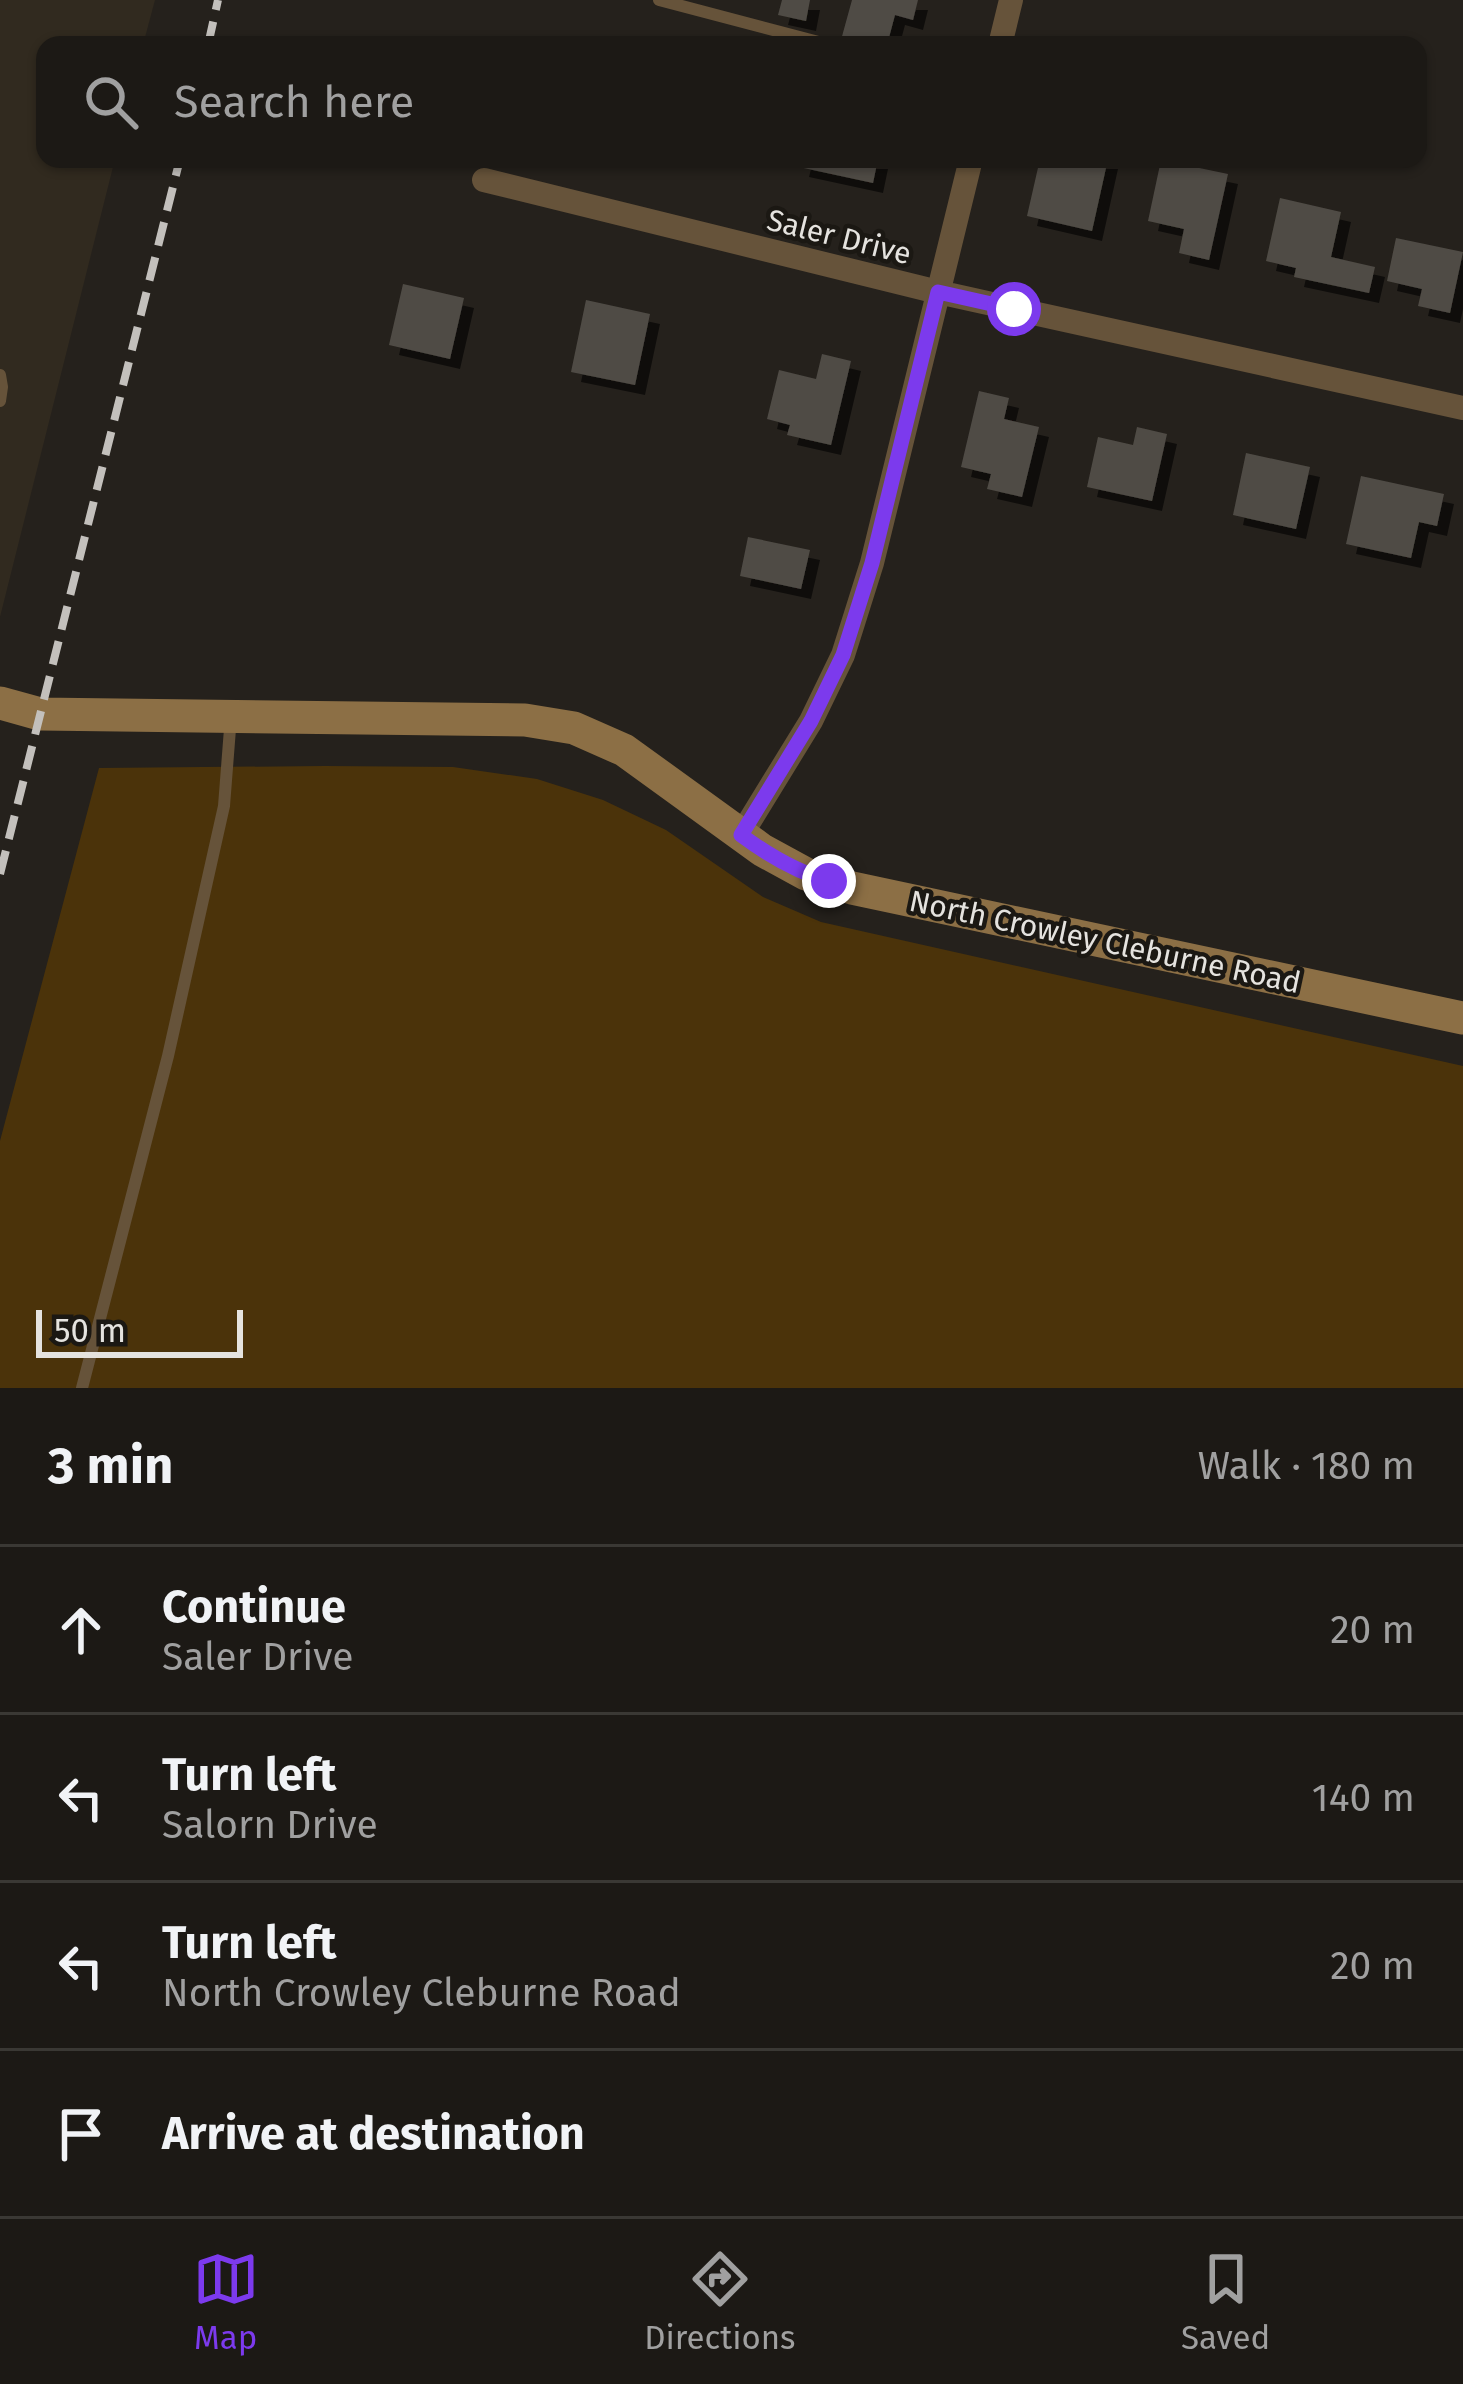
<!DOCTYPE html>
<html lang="en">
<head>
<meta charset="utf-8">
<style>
  body { margin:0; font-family:"Fira Sans",sans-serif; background:#292622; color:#f1f3f6 }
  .scale { position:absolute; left:36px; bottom:30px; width:207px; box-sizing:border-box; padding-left:12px; border:6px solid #e5e3df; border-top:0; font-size:33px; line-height:42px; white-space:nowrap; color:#e5e3df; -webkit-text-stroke:9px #1b1813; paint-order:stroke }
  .stop { position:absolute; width:36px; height:36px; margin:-27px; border:9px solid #7c3aed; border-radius:50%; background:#fff }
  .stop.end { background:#7c3aed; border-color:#fff; box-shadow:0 3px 12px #0008 }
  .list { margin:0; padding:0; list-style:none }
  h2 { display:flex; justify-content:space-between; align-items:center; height:156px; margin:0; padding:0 48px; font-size:51px }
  h2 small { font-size:39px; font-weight:400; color:#a0a0a0 }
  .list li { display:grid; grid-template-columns:78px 1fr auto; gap:36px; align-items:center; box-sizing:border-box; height:168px; padding:0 48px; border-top:3px solid #3a3834 }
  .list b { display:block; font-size:45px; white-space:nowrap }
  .list p { margin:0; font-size:39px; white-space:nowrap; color:#a0a0a0 }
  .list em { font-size:39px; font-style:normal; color:#a0a0a0 }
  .icon { flex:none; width:66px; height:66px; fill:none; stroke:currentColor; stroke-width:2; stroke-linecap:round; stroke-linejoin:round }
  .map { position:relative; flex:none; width:1463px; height:1388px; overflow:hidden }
  .search { position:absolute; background:#1c1915; box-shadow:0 3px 9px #0004; left:36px; right:36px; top:36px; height:132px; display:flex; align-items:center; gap:30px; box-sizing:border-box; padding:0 42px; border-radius:24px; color:#a0a0a0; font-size:45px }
  .sheet { height:828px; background:#1c1915 }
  nav { display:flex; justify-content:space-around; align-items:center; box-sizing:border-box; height:168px; border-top:3px solid #3a3834; background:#1c1915; font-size:33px; color:#a0a0a0 }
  nav a { display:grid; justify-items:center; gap:6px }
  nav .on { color:#7c3aed }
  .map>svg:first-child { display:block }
</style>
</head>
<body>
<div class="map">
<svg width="1463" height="1388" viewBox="0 0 1463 1388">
  <defs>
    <filter id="shadow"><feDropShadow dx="10" dy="10" stdDeviation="0" flood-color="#0009"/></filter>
  </defs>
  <rect width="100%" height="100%" fill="#25211c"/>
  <path fill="#312a1f" d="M 0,0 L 155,0 L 143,45 L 45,45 L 45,159 L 115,159 L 0,617 Z"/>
  <path fill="#4b330a" d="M 325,766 L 453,767 L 537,779 L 603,800 L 666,830 L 763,897 L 821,922 L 1463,1066 L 1463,1388 L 0,1388 L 0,1141 L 99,768 Z"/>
  <path fill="#4f4b45" filter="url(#shadow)" d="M 782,0 L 810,0 L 806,21 L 778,15 Z
    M 852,0 L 918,0 L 913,20 L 895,15 L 887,45 L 860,45 L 841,40 Z
    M 801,159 L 878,159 L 873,183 L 799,167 Z
    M 1040,159 L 1108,159 L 1092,231 L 1027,216 Z
    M 1161,160 L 1228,174 L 1209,260 L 1179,253 L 1184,229 L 1148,221 Z
    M 1280,198 L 1341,212 L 1331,257 L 1375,267 L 1369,293 L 1294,277 L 1296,268 L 1266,261 Z
    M 1396,238 L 1463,252 L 1450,313 L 1418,306 L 1422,289 L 1387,281 Z
    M 403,284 L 464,298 L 450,359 L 389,345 Z
    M 586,300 L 650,314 L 635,385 L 571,372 Z
    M 822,354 L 851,361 L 831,445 L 787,435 L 790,425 L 767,419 L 779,370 L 816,379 Z
    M 979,391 L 1009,398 L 1004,419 L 1039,427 L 1022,497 L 987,489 L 991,474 L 961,467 Z
    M 1137,427 L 1167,434 L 1152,501 L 1087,487 L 1098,437 L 1133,445 Z
    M 1246,453 L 1310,467 L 1296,529 L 1233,515 Z
    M 1361,476 L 1444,494 L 1437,526 L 1419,522 L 1411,558 L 1346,544 Z
    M 748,537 L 810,550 L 801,589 L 740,576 Z"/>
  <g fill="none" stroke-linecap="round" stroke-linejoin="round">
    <path stroke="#66533a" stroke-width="12" d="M 659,0 L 830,45
      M 0,375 L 2,387 L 0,401
      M 82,1388 L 168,1056 L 213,855 L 224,806 L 231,716"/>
    <path stroke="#66533a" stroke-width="24" d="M 1000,45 L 1011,0
      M 484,180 L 938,292 L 1463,408
      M 741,835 L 811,721 L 843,655 L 872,563 L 971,159"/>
    <path stroke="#8c6f45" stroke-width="33" d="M 0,703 L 40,714 L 525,720 L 574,728 L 624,750 L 762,850 L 806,874 L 852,888 L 1463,1018"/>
    <path stroke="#c3c0bc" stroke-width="8" stroke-dasharray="24 12" stroke-linecap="butt" d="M 208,45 L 218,0
      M 0,874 L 180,159"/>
  </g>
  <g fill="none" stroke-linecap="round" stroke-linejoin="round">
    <path stroke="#7c3aed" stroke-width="15" d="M 829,881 C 796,872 768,855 741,835 L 811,721 L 843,655 L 872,563 L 938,292 L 1014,309"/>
  </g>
  <g text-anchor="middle" stroke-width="9" stroke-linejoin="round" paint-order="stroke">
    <g font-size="30" fill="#e5e3df" stroke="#1b1813">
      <text transform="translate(839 237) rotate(14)" y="10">Saler Drive</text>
      <text transform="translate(1105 942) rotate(12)" y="10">North Crowley Cleburne Road</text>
    </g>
  </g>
</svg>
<div class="scale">50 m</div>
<div class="stop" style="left:1014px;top:309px"></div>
<div class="stop end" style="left:829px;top:881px"></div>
<div class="search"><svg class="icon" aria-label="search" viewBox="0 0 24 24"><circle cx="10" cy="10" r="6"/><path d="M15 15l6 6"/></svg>Search here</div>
</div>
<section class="sheet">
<h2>3 min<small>Walk · 180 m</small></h2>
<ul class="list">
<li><svg class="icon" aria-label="ahead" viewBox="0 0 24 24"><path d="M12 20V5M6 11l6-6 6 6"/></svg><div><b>Continue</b><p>Saler Drive</p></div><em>20 m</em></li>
<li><svg class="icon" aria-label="left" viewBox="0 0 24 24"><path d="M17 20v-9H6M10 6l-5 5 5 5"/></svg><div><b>Turn left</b><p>Salorn Drive</p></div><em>140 m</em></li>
<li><svg class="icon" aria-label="left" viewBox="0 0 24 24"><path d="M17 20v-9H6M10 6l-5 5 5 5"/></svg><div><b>Turn left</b><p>North Crowley Cleburne Road</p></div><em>20 m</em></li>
<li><svg class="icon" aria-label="arrive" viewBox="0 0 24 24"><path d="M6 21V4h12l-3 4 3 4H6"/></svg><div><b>Arrive at destination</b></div></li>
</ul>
</section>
<nav>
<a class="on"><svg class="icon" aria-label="map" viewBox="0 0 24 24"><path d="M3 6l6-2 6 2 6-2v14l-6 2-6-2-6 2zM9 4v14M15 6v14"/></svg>Map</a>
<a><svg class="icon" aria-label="directions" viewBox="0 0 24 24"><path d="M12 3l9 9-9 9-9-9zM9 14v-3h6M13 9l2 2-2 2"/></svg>Directions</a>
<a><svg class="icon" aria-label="saved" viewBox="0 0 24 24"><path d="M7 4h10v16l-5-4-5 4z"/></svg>Saved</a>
</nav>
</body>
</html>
